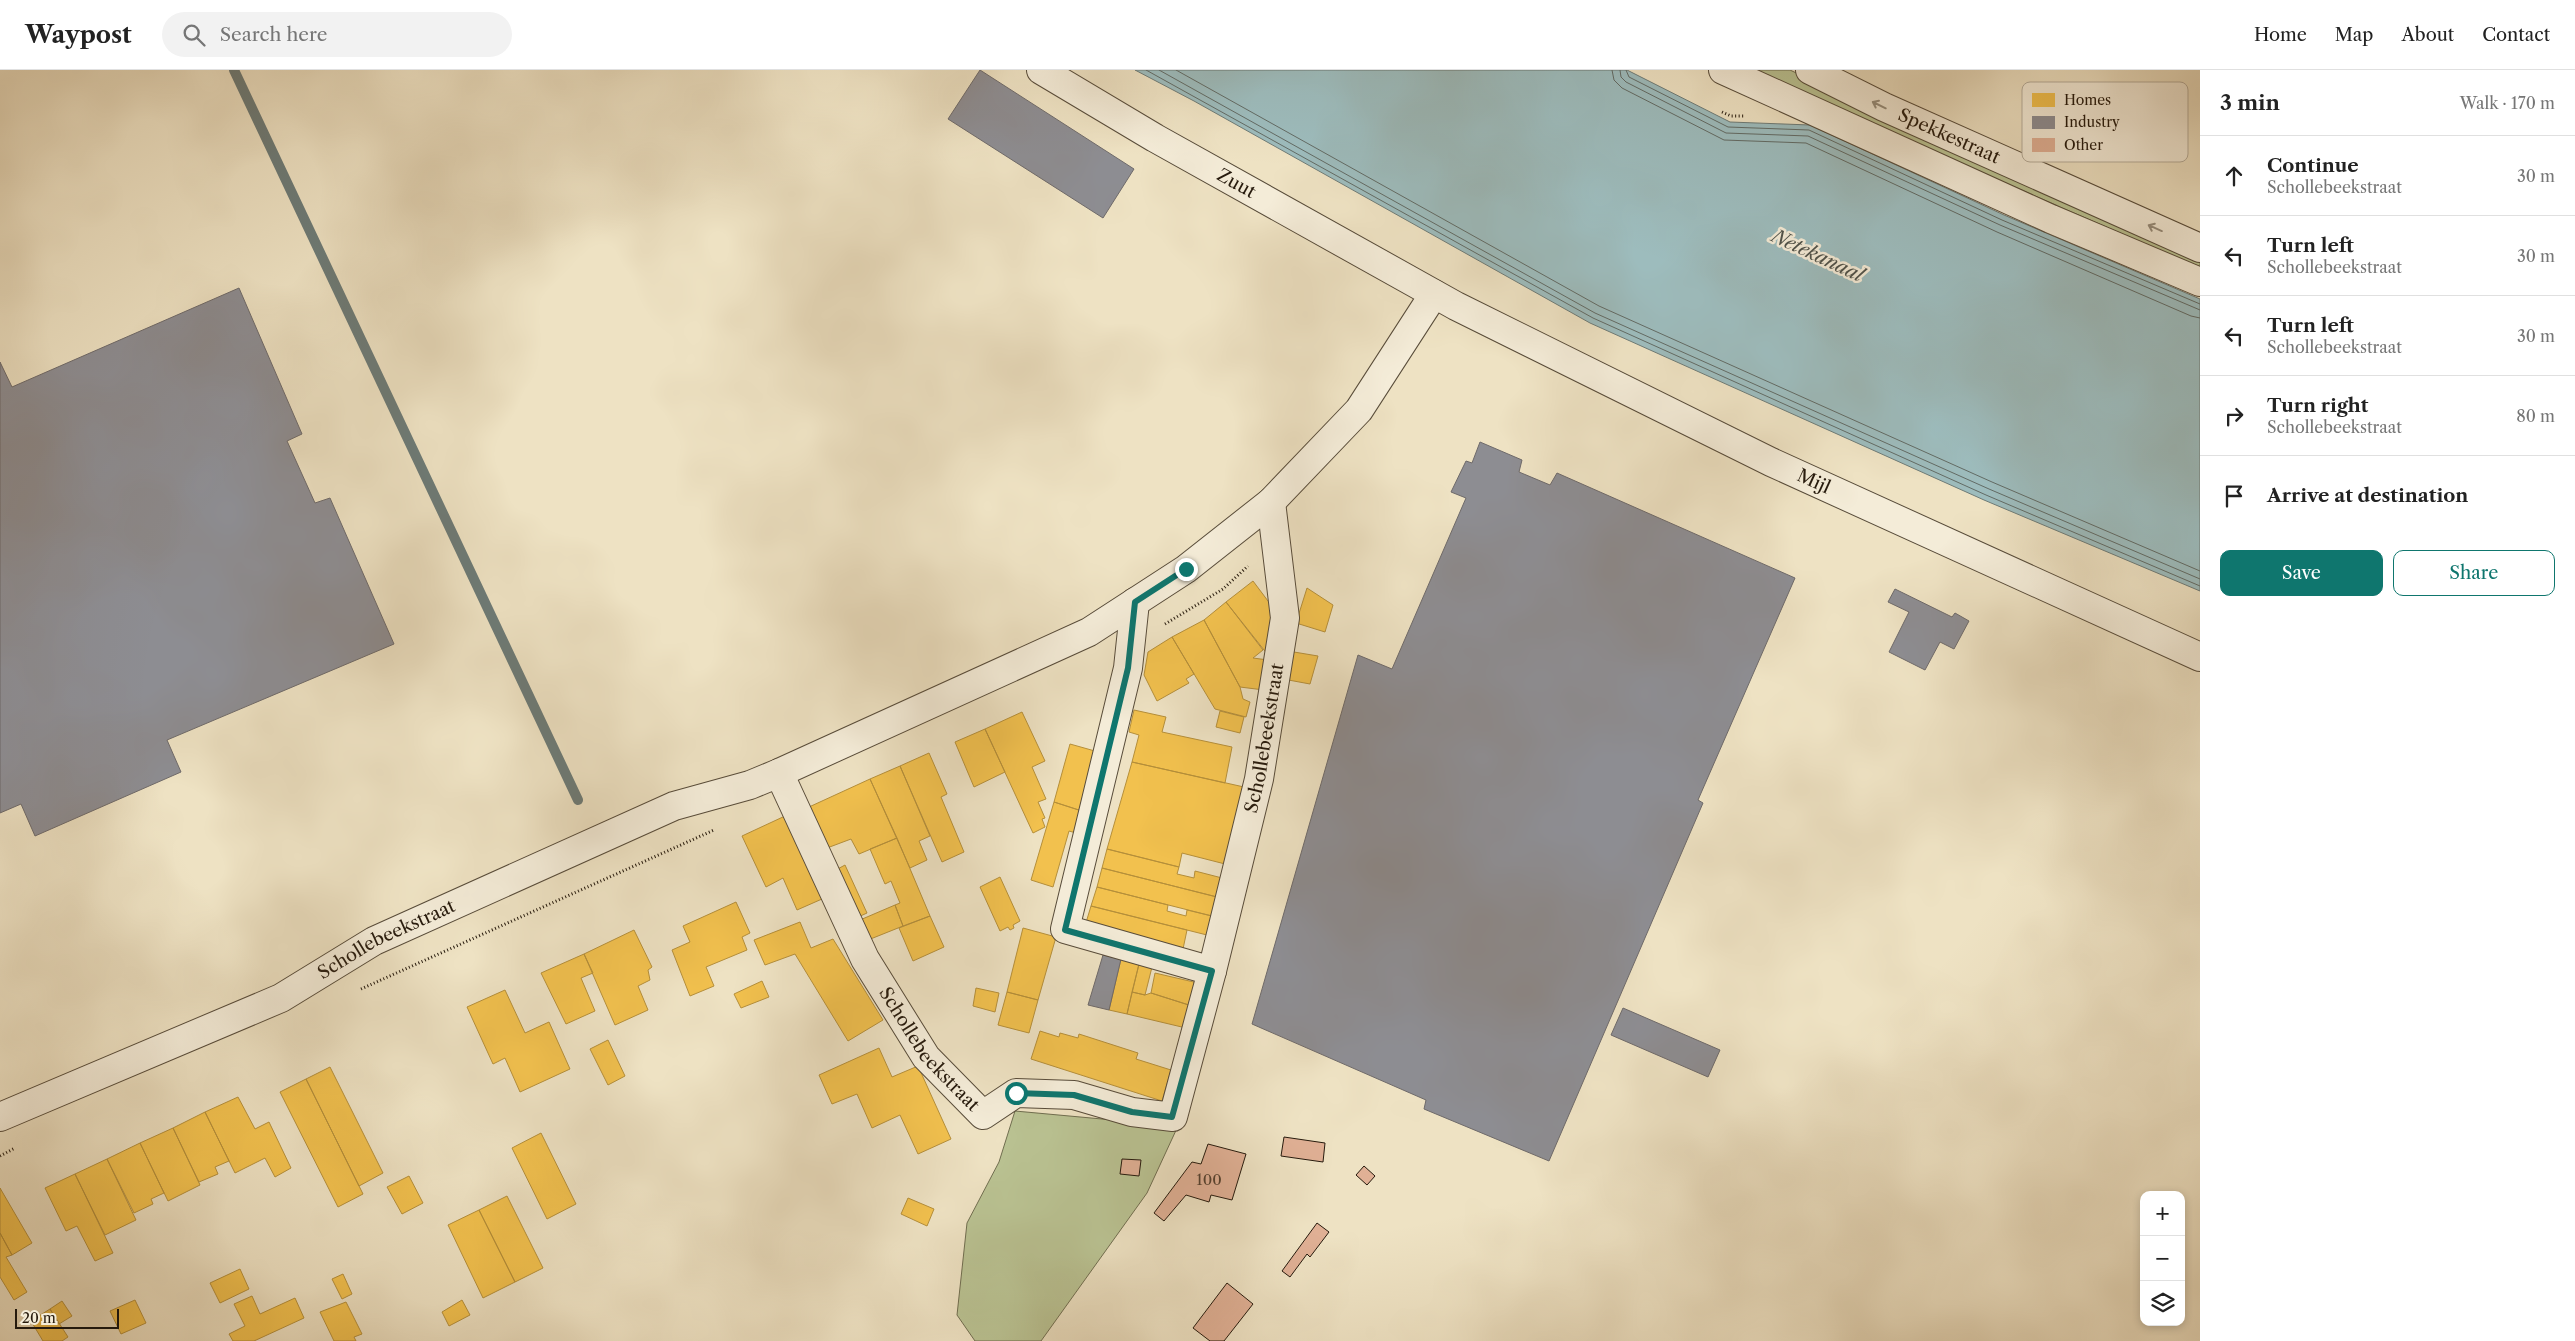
<!DOCTYPE html>
<html lang="en">
<head>
<meta charset="utf-8">
<style>
  body { margin:0; font-family:"Libre Caslon Text",serif; background:#f2f2f2; color:#222 }
  .controls { position:absolute; right:15px; bottom:15px; display:grid; overflow:hidden; border-radius:10px; box-shadow:0 2px 8px #0003 }
  .controls button { width:45px; height:45px; display:grid; place-items:center; padding:0; border:0; border-bottom:1px solid #e0e0e0; background:#fff; color:#222; font:25px sans-serif }
  .scale { position:absolute; left:15px; bottom:12px; width:104px; box-sizing:border-box; padding-left:5px; border:2px solid #261a0d; border-top:0; font-size:14px; line-height:18px; white-space:nowrap; color:#261a0d; -webkit-text-stroke:4px #f4ecd8; paint-order:stroke }
  .stop { position:absolute; width:15px; height:15px; margin:-11px; border:4px solid #0f766e; border-radius:50%; background:#fff }
  .stop.end { background:#0f766e; border-color:#fff; box-shadow:0 1px 5px #0008 }
  .list { margin:0; padding:0; list-style:none }
  h2 { display:flex; justify-content:space-between; align-items:center; height:65px; margin:0; padding:0 20px; font-size:21px }
  h2 small { font-size:16px; font-weight:400; color:#767676 }
  .list li { display:grid; grid-template-columns:32px 1fr auto; gap:15px; align-items:center; box-sizing:border-box; height:80px; padding:0 20px; border-top:1px solid #e0e0e0 }
  .list b { display:block; font-size:19px; white-space:nowrap }
  .list p { margin:0; font-size:16px; white-space:nowrap; color:#767676 }
  .list em { font-size:16px; font-style:normal; color:#767676 }
  .actions { display:flex; gap:10px; padding:15px 20px }
  .actions a { flex:1; padding:11px 0; border:1px solid #0f766e; border-radius:10px; text-align:center; font-size:18px; color:#0f766e }
  .actions .main { background:#0f766e; color:#fff }
  .icon { flex:none; width:28px; height:28px; fill:none; stroke:currentColor; stroke-width:2; stroke-linecap:round; stroke-linejoin:round }
  .map { position:relative; flex:none; width:2200px; height:1271px; overflow:hidden }
  header { display:flex; align-items:center; gap:30px; box-sizing:border-box; height:70px; padding:0 25px; background:#fff; border-bottom:1px solid #e0e0e0 }
  header strong { font-size:24px }
  nav { display:flex; gap:28px; margin-inline-start:auto; font-size:18px }
  .search { width:350px; height:45px; background:#f2f2f2; display:flex; align-items:center; gap:12px; box-sizing:border-box; padding:0 18px; border-radius:28px; color:#767676; font-size:19px }
  main { display:flex }
  aside { flex:1; background:#fff }
  .map>svg:first-child { display:block }
</style>
</head>
<body>
<header>
<strong>Waypost</strong>
<div class="search"><svg class="icon" aria-label="search" viewBox="0 0 24 24"><circle cx="10" cy="10" r="6"/><path d="M15 15l6 6"/></svg>Search here</div>
<nav><a>Home</a><a>Map</a><a>About</a><a>Contact</a></nav>
</header>
<main>
<div class="map">
<svg width="2200" height="1271" viewBox="0 0 2200 1271">
  <rect width="100%" height="100%" fill="#eee2c3"/>
  <filter id="stains"><feTurbulence type="fractalNoise" baseFrequency=".004" numOctaves="4"/><feColorMatrix values="0 0 0 0 .2 0 0 0 0 .09 0 0 0 0 .02 0 0 0 .5 -.17"/></filter>
  <radialGradient id="worn" r=".72"><stop offset=".6" stop-color="#630" stop-opacity="0"/><stop offset="1" stop-color="#630" stop-opacity=".3"/></radialGradient>
  <path fill="#bac393" stroke="#706e50" d="M 1755,0 L 1790,0 L 1933,69 L 2200,184 L 2200,198 L 1930,80 Z
    M 1015,1041 L 1178,1056 L 1147,1123 L 1041,1271 L 975,1271 L 957,1245 L 967,1153 L 999,1092 Z"/>
  <path fill="#9dbcbd" stroke="#6d7b77" d="M 1135,0 L 1627,0 L 1730,52 L 1810,55 L 2004,145 L 2200,229 L 2200,521 L 1984,430 L 1590,253 L 1194,31 Z"/>
  <path fill="#f2c14e" stroke="#b58f3a" d="M 1253,511 L 1274,539 L 1268,585 L 1226,532 Z
    M 1307,518 L 1333,535 L 1325,562 L 1296,553 Z
    M 1226,532 L 1263,580 L 1253,588 L 1268,590 L 1264,620 L 1240,617 L 1204,550 Z
    M 1204,550 L 1240,617 L 1243,629 L 1250,632 L 1246,647 L 1215,639 L 1172,567 Z
    M 1172,567 L 1194,604 L 1186,609 L 1189,613 L 1157,631 L 1144,605 L 1148,582 Z
    M 1288,581 L 1318,586 L 1310,614 L 1283,609 Z
    M 1134,640 L 1166,647 L 1162,662 L 1232,677 L 1225,713 L 1132,692 L 1139,665 L 1129,662 Z
    M 1220,641 L 1244,647 L 1240,663 L 1216,657 Z
    M 1022,642 L 1045,691 L 1032,697 L 1046,729 L 1038,732 L 1045,748 L 1042,749 L 1045,757 L 1033,763 L 985,659 Z
    M 985,659 L 1005,702 L 974,717 L 955,672 Z
    M 1070,674 L 1102,683 L 1085,742 L 1054,732 Z
    M 929,683 L 947,724 L 941,727 L 964,782 L 942,792 L 900,696 Z
    M 1132,692 L 1244,717 L 1229,795 L 1182,783 L 1179,797 L 1107,779 Z
    M 900,696 L 930,766 L 919,771 L 927,790 L 910,798 L 870,709 Z
    M 870,709 L 897,768 L 859,784 L 851,769 L 827,778 L 809,737 Z
    M 1054,732 L 1085,742 L 1076,763 L 1069,761 L 1053,817 L 1031,810 Z
    M 785,746 L 822,829 L 797,840 L 783,808 L 766,817 L 742,766 Z
    M 897,768 L 930,846 L 903,856 L 895,835 L 900,833 L 891,811 L 885,814 L 870,779 Z
    M 1107,779 L 1179,797 L 1177,804 L 1194,808 L 1195,801 L 1226,809 L 1221,828 L 1102,798 Z
    M 845,795 L 867,843 L 856,848 L 834,801 Z
    M 1102,798 L 1221,828 L 1216,847 L 1097,817 Z
    M 1000,807 L 1020,851 L 1013,855 L 1014,858 L 1010,860 L 1008,857 L 1000,861 L 980,817 Z
    M 1097,817 L 1168,835 L 1167,841 L 1186,846 L 1187,840 L 1216,847 L 1211,866 L 1091,836 Z
    M 736,832 L 750,863 L 742,867 L 747,880 L 706,897 L 714,916 L 690,926 L 672,880 L 690,872 L 683,856 Z
    M 895,835 L 903,856 L 868,870 L 860,850 Z
    M 1091,836 L 1187,860 L 1183,879 L 1085,856 Z
    M 930,846 L 944,877 L 913,891 L 899,858 Z
    M 800,852 L 811,878 L 833,869 L 883,950 L 848,971 L 795,884 L 765,895 L 754,870 Z
    M 1023,858 L 1056,867 L 1038,930 L 1007,922 Z
    M 634,860 L 652,897 L 648,900 L 650,910 L 638,916 L 648,940 L 615,955 L 584,884 Z
    M 584,884 L 593,903 L 581,908 L 595,941 L 566,954 L 541,903 Z
    M 1121,889 L 1139,894 L 1127,944 L 1109,940 Z
    M 1139,894 L 1152,897 L 1145,925 L 1132,922 Z
    M 1155,903 L 1198,913 L 1192,936 L 1151,923 Z
    M 762,911 L 769,927 L 741,938 L 734,924 Z
    M 976,918 L 999,923 L 995,942 L 973,936 Z
    M 505,920 L 525,963 L 549,952 L 570,999 L 520,1022 L 505,988 L 493,994 L 467,937 Z
    M 1007,922 L 1038,930 L 1029,963 L 998,955 Z
    M 1132,922 L 1145,925 L 1151,923 L 1192,936 L 1186,958 L 1127,944 Z
    M 1040,961 L 1059,967 L 1060,963 L 1078,968 L 1079,964 L 1138,983 L 1136,989 L 1171,1000 L 1162,1031 L 1031,989 Z
    M 608,970 L 625,1006 L 608,1015 L 590,979 Z
    M 879,978 L 892,1007 L 918,996 L 951,1069 L 918,1084 L 900,1045 L 872,1058 L 857,1024 L 832,1034 L 819,1005 Z
    M 330,997 L 383,1103 L 359,1116 L 306,1009 Z
    M 306,1009 L 363,1124 L 338,1137 L 280,1022 Z
    M 238,1027 L 255,1059 L 269,1052 L 291,1098 L 275,1107 L 265,1088 L 235,1103 L 205,1042 Z
    M 205,1042 L 229,1091 L 215,1097 L 218,1104 L 199,1112 L 173,1058 Z
    M 173,1058 L 200,1115 L 168,1131 L 140,1073 Z
    M 541,1063 L 576,1134 L 547,1149 L 512,1078 Z
    M 140,1073 L 164,1123 L 151,1129 L 153,1134 L 134,1143 L 107,1089 Z
    M 107,1089 L 136,1150 L 105,1165 L 75,1104 Z
    M 75,1104 L 113,1183 L 95,1191 L 77,1156 L 66,1161 L 45,1118 Z
    M 409,1106 L 423,1133 L 402,1144 L 387,1117 Z
    M 0,1118 L 32,1173 L 12,1185 L 0,1163 Z
    M 507,1126 L 543,1198 L 515,1212 L 479,1140 Z
    M 908,1128 L 934,1139 L 927,1156 L 901,1144 Z
    M 479,1140 L 515,1212 L 483,1228 L 448,1155 Z
    M 0,1163 L 12,1185 L 6,1187 L 27,1222 L 14,1230 L 0,1207 Z
    M 240,1199 L 249,1219 L 220,1233 L 210,1213 Z
    M 343,1204 L 352,1224 L 342,1229 L 332,1209 Z
    M 252,1226 L 260,1244 L 295,1228 L 304,1248 L 254,1271 L 233,1271 L 229,1264 L 245,1256 L 234,1234 Z
    M 135,1230 L 146,1253 L 121,1264 L 110,1241 Z
    M 462,1230 L 470,1245 L 449,1256 L 442,1242 Z
    M 62,1231 L 72,1246 L 59,1254 L 50,1239 Z
    M 346,1232 L 362,1264 L 354,1267 L 356,1271 L 334,1271 L 320,1242 Z
    M 50,1239 L 68,1267 L 62,1271 L 43,1271 L 31,1251 Z"/>
  <path fill="#8d8d92" stroke="#6e6a6a" d="M 980,0 L 1134,99 L 1103,148 L 948,49 Z
    M 239,218 L 302,364 L 287,371 L 315,433 L 330,428 L 394,574 L 167,670 L 181,702 L 35,766 L 21,734 L 0,743 L 0,292 L 12,317 Z
    M 1480,372 L 1522,390 L 1519,402 L 1550,415 L 1557,403 L 1795,508 L 1698,730 L 1703,733 L 1549,1091 L 1424,1039 L 1426,1030 L 1252,954 L 1358,585 L 1392,599 L 1466,428 L 1451,422 L 1466,391 L 1472,393 Z
    M 1895,519 L 1952,547 L 1955,543 L 1969,551 L 1954,579 L 1940,572 L 1925,600 L 1889,582 L 1909,542 L 1888,532 Z
    M 1103,885 L 1121,889 L 1109,940 L 1088,935 Z
    M 1623,938 L 1720,980 L 1708,1007 L 1611,965 Z"/>
  <g fill="none" stroke-linecap="round" stroke-linejoin="round">
    <path stroke="#626b65" stroke-width="1" d="M 1146,0 L 1593,248 L 1986,425 L 2200,516
      M 1159,0 L 1595,243 L 1989,419 L 2200,509
      M 1176,0 L 1599,236 L 1992,412 L 2200,501
      M 1612,0 L 1614,10 L 1622,18 L 1724,70 L 1806,73 L 1997,162 L 2191,246 L 2200,248
      M 1620,0 L 1621,7 L 1626,12 L 1726,63 L 1808,66 L 2000,155 L 2200,240
      M 1626,0 L 1629,7 L 1728,57 L 1809,60 L 2002,150 L 2200,234"/>
    <path stroke="#6d7b77" stroke-width="10" d="M 234,0 L 578,730"/>
  </g>
  <path fill="#e0b095" stroke="#261a0d" d="M 1284,1067 L 1325,1073 L 1323,1092 L 1281,1086 Z
    M 1208,1074 L 1246,1084 L 1232,1130 L 1211,1125 L 1209,1132 L 1186,1125 L 1164,1151 L 1154,1143 L 1192,1092 L 1201,1094 Z
    M 1122,1089 L 1141,1090 L 1139,1106 L 1120,1104 Z
    M 1364,1096 L 1375,1106 L 1367,1115 L 1356,1105 Z
    M 1317,1153 L 1329,1162 L 1310,1187 L 1307,1184 L 1290,1207 L 1282,1201 Z
    M 1227,1213 L 1253,1234 L 1224,1271 L 1210,1271 L 1193,1258 Z"/>
  <g fill="none" stroke-linecap="round" stroke-linejoin="round">
    <g stroke="#584c3a" stroke-width="30">
      <g id="minor">
        <path id="s1" d="M 1041,0 L 1155,68 L 1456,236 L 1771,392 L 2200,587"/>
        <path d="M 1723,0 L 2051,149 L 2200,212"/>
        <path id="s2" d="M 1810,0 L 1884,37 L 2200,178"/>
        <path d="M 1135,532 L 1128,598 L 1065,859 L 1212,901"/>
        <path id="s3" d="M 779,703 L 865,889 L 926,987 L 983,1045 L 1016,1023 L 1074,1025 L 1132,1042 L 1173,1047 L 1212,901 L 1259,709 L 1285,548 L 1271,432"/>
        <path id="s4" d="M 0,1047 L 281,928 L 374,871 L 674,736 L 750,715 L 779,703 L 1089,562 L 1186,499 L 1271,432 L 1359,340 L 1434,224"/>
      </g>
    </g>
    <path stroke="#261a0d" stroke-width="3" stroke-dasharray="1 2.5" stroke-linecap="butt" d="M 1722,42 L 1731,46 L 1744,46
      M 1165,554 L 1223,519 L 1248,496
      M 361,919 L 714,760
      M 0,1086 L 15,1078"/>
    <use href="#minor" stroke="#f4ecd8" stroke-width="28"/>
  </g>
  <defs><path id="oneway-shaft" d="M-6 0H5M1.5-3L5.5 0L1.5 3" fill="none" stroke-width="1.6" stroke-linecap="round" stroke-linejoin="round" transform="scale(1.25)"/></defs>
  <g stroke="#978e7d">
    <use href="#oneway-shaft" transform="translate(1879 35) rotate(-154)"/>
    <use href="#oneway-shaft" transform="translate(2155 158) rotate(-156)"/>
  </g>
  <g fill="none" stroke-linecap="round" stroke-linejoin="round">
    <path stroke="#0f766e" stroke-width="6" d="M 1016,1023 L 1074,1025 L 1132,1042 L 1172,1047 L 1212,901 L 1065,860 L 1128,598 L 1135,532 L 1186,499"/>
  </g>
  <g text-anchor="middle" stroke-width="5" stroke-linejoin="round" paint-order="stroke">
    <g font-size="15" fill="#54402f">
      <text x="1209" y="1115">100</text>
    </g>
    <g font-size="18" fill="#261a0d" stroke="#f4ecd8">
      <text dy="6" stroke="none"><textPath href="#s2" startOffset="154">Spekkestraat</textPath></text>
      <text dy="6" stroke="none"><textPath href="#s1" startOffset="226">Zuut</textPath></text>
      <text dy="6" stroke="none"><textPath href="#s1" startOffset="876">Mijl</textPath></text>
      <text dy="6" stroke="none"><textPath href="#s3" startOffset="991">Schollebeekstraat</textPath></text>
      <text dy="6" stroke="none"><textPath href="#s4" startOffset="426">Schollebeekstraat</textPath></text>
      <text dy="6" stroke="none"><textPath href="#s3" startOffset="316">Schollebeekstraat</textPath></text>
    </g>
    <g font-size="19" font-style="italic" fill="#50534b" stroke="#f4ecd8">
      <text transform="translate(1818 185) rotate(25)" y="7">Netekanaal</text>
    </g>
  </g>
  <rect x="2022" y="12" width="166" height="80" rx="8" fill="#f4ecd8" stroke="#b6ad9b" stroke-width="1"/>
  <rect x="2032" y="23" width="23" height="14" fill="#f2c14e"/>
  <rect x="2032" y="46" width="23" height="13" fill="#8d8d92"/>
  <rect x="2032" y="68" width="23" height="14" fill="#e0b095"/>
  <g font-size="14" fill="#261a0d">
    <text x="2064" y="35">Homes</text>
    <text x="2064" y="57">Industry</text>
    <text x="2064" y="80">Other</text>
  </g>
  <rect width="100%" height="100%" filter="url(#stains)"/>
  <rect width="100%" height="100%" fill="url(#worn)"/>
</svg>
<div class="controls">
<button>+</button>
<button>−</button>
<button><svg class="icon" aria-label="layers" viewBox="0 0 24 24"><path d="M12 4l9 5-9 5-9-5zM3 14l9 5 9-5"/></svg></button>
</div>
<div class="scale">20 m</div>
<div class="stop" style="left:1016px;top:1023px"></div>
<div class="stop end" style="left:1186px;top:499px"></div>
</div>
<aside>
<h2>3 min<small>Walk · 170 m</small></h2>
<ul class="list">
<li><svg class="icon" aria-label="ahead" viewBox="0 0 24 24"><path d="M12 20V5M6 11l6-6 6 6"/></svg><div><b>Continue</b><p>Schollebeekstraat</p></div><em>30 m</em></li>
<li><svg class="icon" aria-label="left" viewBox="0 0 24 24"><path d="M17 20v-9H6M10 6l-5 5 5 5"/></svg><div><b>Turn left</b><p>Schollebeekstraat</p></div><em>30 m</em></li>
<li><svg class="icon" aria-label="left" viewBox="0 0 24 24"><path d="M17 20v-9H6M10 6l-5 5 5 5"/></svg><div><b>Turn left</b><p>Schollebeekstraat</p></div><em>30 m</em></li>
<li><svg class="icon" aria-label="right" viewBox="0 0 24 24"><path d="M7 20v-9h11M14 6l5 5-5 5"/></svg><div><b>Turn right</b><p>Schollebeekstraat</p></div><em>80 m</em></li>
<li><svg class="icon" aria-label="arrive" viewBox="0 0 24 24"><path d="M6 21V4h12l-3 4 3 4H6"/></svg><div><b>Arrive at destination</b></div></li>
</ul>
<div class="actions"><a class="main">Save</a><a>Share</a></div>
</aside>
</main>
</body>
</html>
